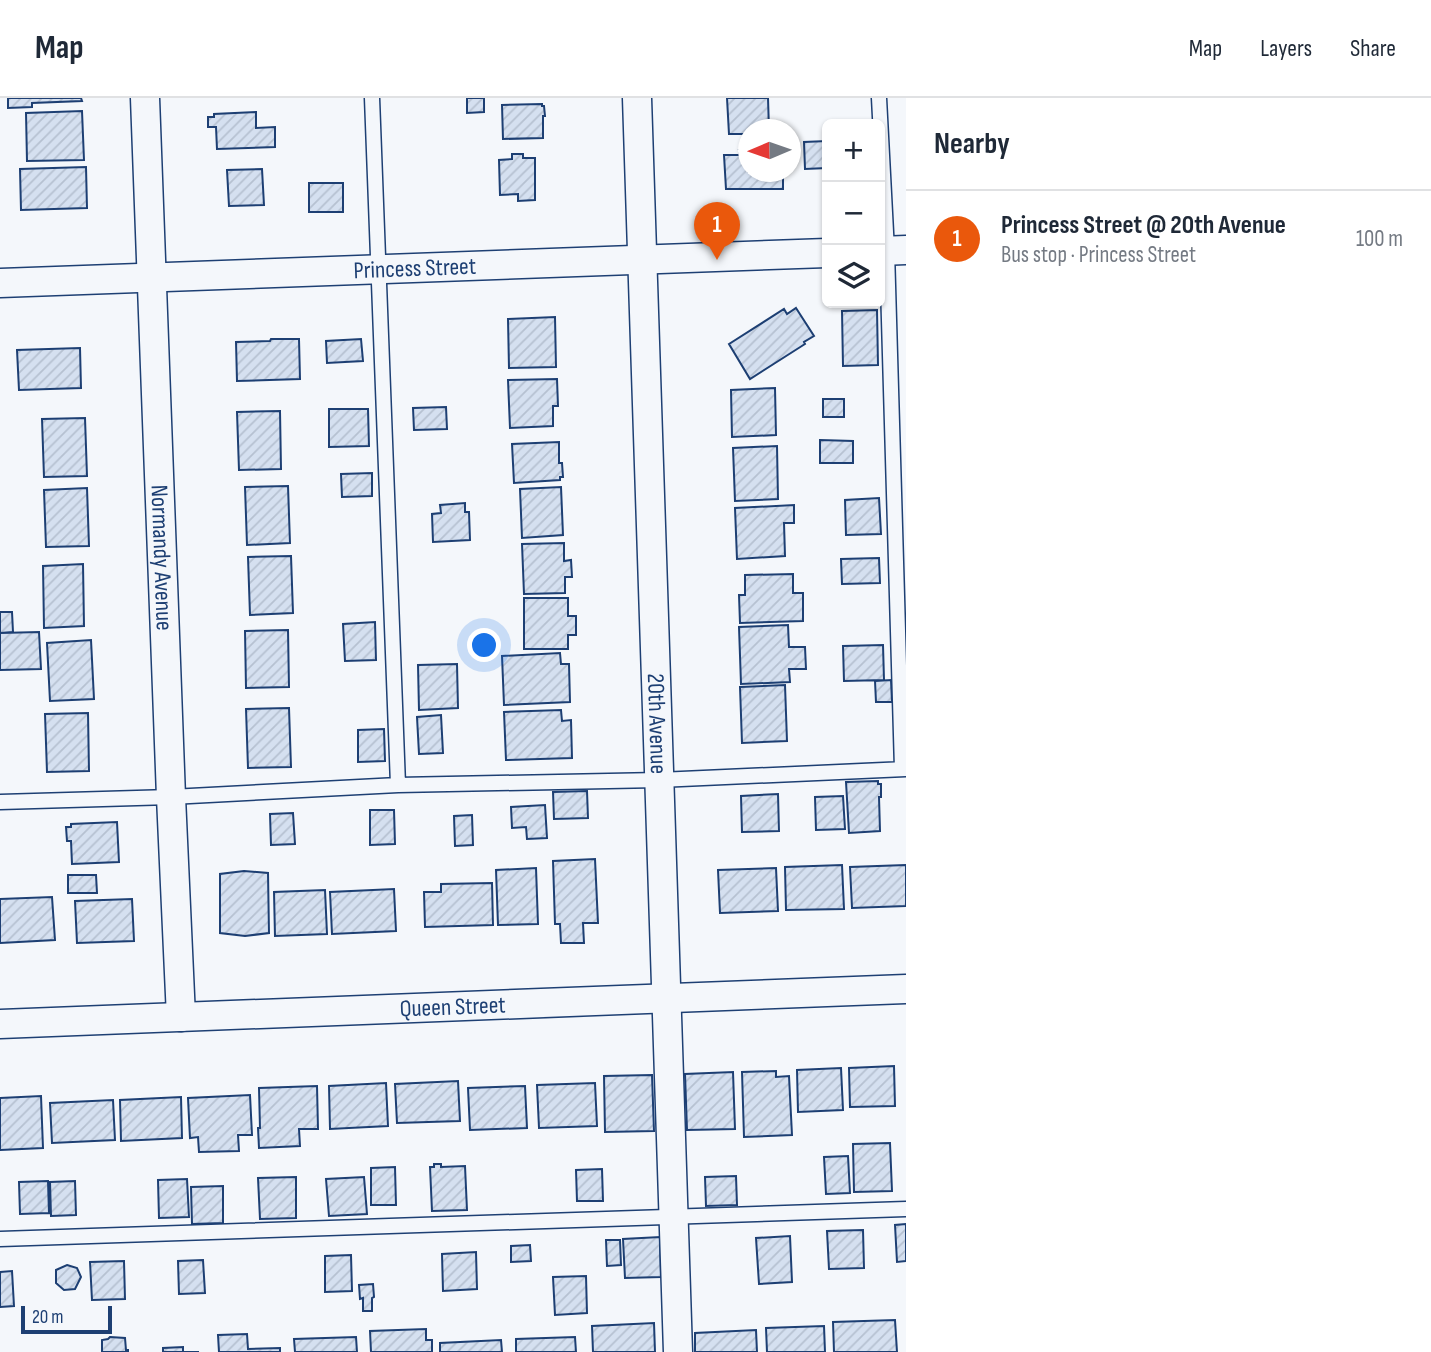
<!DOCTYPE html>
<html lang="en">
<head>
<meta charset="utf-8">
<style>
  body { margin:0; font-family:"Sofia Sans Condensed",sans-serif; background:#f6f6f7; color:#1f2937 }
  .controls { position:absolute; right:21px; top:21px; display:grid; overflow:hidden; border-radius:10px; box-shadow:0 2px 5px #0004 }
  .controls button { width:63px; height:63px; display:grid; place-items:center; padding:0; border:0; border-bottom:2px solid #e0e1e3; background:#fff; color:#1f2937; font:35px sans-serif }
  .compass { position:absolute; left:738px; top:21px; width:63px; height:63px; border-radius:50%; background:#fff; box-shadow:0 2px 5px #0004; rotate:268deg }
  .scale { position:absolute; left:21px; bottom:18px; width:91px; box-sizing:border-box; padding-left:7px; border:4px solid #1d3f73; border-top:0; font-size:19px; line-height:24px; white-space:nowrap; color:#1d3f73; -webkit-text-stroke:5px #f4f7fb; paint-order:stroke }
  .you { position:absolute; left:485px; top:548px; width:24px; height:24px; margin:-18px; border:5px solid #fff; border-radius:50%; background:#1a73e8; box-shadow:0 0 0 10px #1a73e833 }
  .badge { display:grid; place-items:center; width:46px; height:46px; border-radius:50%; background:#ea580c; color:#fff; font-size:23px; font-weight:700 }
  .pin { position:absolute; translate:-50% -58px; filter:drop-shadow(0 2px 4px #0008) }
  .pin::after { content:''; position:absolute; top:37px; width:24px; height:21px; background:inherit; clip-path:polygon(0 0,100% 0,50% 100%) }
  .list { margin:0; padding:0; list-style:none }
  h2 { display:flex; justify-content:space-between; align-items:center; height:91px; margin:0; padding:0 28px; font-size:30px }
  h2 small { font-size:23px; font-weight:400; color:#747a83 }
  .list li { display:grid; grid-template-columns:46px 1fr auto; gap:21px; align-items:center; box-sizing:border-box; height:98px; padding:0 28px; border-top:2px solid #e0e1e3 }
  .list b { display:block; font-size:26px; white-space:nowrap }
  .list p { margin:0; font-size:23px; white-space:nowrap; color:#747a83 }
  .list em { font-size:23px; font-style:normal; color:#747a83 }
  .icon { flex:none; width:38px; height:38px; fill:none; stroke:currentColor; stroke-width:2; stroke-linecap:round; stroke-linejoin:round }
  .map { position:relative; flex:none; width:906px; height:1254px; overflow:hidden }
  header { display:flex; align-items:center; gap:42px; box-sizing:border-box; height:98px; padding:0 35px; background:#fff; border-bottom:2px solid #e0e1e3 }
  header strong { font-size:33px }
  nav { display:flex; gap:38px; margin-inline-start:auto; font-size:24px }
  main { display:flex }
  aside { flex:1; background:#fff }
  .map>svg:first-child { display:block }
</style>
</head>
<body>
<header>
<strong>Map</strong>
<nav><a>Map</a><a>Layers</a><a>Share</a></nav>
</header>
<main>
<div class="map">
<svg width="906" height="1254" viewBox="0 0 906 1254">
  <defs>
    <pattern id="building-hatch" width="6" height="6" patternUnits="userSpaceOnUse" patternTransform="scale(1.75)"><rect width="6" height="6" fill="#d5e0f0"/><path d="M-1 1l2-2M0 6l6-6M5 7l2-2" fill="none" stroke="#b6c1d1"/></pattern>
  </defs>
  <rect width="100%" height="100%" fill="#f4f7fb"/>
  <path fill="url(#building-hatch)" stroke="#1d3f73" stroke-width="2" d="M 8,0 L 81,0 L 82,3 L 32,5 L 32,9 L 8,10 Z
    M 467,0 L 484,0 L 484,14 L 467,15 Z
    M 727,0 L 768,0 L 769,32 L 748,32 L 748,36 L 729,36 Z
    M 542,6 L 542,8 L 544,8 L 545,18 L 543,18 L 543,40 L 503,41 L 502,7 Z
    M 82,13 L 84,62 L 27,63 L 26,15 Z
    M 256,14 L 256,30 L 275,29 L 275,49 L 217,51 L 216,29 L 208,29 L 208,19 L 214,19 L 214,16 Z
    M 827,43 L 827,70 L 805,71 L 804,44 Z
    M 739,52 L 748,52 L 748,74 L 783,74 L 783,91 L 726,91 L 724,57 L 740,57 Z
    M 512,56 L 523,56 L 523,60 L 535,60 L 535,102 L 518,103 L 518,96 L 500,97 L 499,62 L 512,61 Z
    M 86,69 L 87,110 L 21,112 L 20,71 Z
    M 262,71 L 264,107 L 229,108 L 227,72 Z
    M 309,85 L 343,85 L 343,114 L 309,114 Z
    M 796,210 L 814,238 L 804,244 L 805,246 L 750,281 L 729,246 L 784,211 L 787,216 Z
    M 877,212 L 878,267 L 843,268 L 842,213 Z
    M 555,219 L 556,269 L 509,270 L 508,221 Z
    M 271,241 L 299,241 L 300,281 L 237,283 L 236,244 L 270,243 Z
    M 361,241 L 363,263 L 327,265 L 326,243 Z
    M 80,250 L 81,290 L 19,292 L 17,252 Z
    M 557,281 L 558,308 L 553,308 L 553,328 L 510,330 L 508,282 Z
    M 775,290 L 776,337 L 732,339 L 731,292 Z
    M 823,301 L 844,301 L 844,319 L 823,319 Z
    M 446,309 L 447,331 L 414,332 L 413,310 Z
    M 329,311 L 368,311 L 369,348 L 329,349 Z
    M 280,313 L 281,371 L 239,372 L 237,314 Z
    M 85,320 L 87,378 L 44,379 L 42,321 Z
    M 820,342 L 853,343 L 853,365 L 820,365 Z
    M 559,344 L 559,365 L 562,365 L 563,379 L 560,379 L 560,382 L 514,385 L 512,346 Z
    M 777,348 L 778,401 L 735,403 L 733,350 Z
    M 372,375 L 372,398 L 342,399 L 341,376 Z
    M 288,388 L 290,445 L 247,447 L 245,389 Z
    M 561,389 L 563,437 L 522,440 L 520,391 Z
    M 87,390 L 89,448 L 46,449 L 44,392 Z
    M 879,400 L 881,436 L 846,437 L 845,402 Z
    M 465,405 L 465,414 L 469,414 L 470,442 L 433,444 L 432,416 L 441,415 L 440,407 Z
    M 794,407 L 794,425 L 784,425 L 785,458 L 737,461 L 735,410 Z
    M 564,445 L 564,463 L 571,462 L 572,479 L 565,479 L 565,495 L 524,496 L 522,446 Z
    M 291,458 L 293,515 L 250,517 L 248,459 Z
    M 879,460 L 880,485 L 842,486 L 841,461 Z
    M 83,466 L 84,528 L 44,530 L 43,468 Z
    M 793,476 L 793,495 L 803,495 L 803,523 L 740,525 L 739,497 L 745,497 L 745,477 Z
    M 524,500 L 568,500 L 568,518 L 576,518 L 576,537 L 568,537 L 568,551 L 524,551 Z
    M 0,514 L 12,514 L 13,534 L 0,535 Z
    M 375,524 L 376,562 L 345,563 L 343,526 Z
    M 788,527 L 789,549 L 805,549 L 806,571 L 789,571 L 790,584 L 741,586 L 739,529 Z
    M 288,532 L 289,589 L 246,590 L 245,533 Z
    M 39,534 L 41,571 L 0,572 L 0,535 Z
    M 91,542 L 94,601 L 50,603 L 47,545 Z
    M 883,547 L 884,582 L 844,583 L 843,548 Z
    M 560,555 L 561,566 L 569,566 L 570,604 L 504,607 L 502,558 Z
    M 457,566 L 458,610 L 419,612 L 418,567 Z
    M 891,582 L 892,604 L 876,604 L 875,583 Z
    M 785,587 L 787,643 L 742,645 L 740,589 Z
    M 289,610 L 291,669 L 248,670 L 246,611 Z
    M 561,612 L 562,623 L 571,622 L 572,660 L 506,662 L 504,614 Z
    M 88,615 L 89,673 L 47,674 L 45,616 Z
    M 441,617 L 443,655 L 419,656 L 417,619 Z
    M 384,631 L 385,663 L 358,664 L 358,632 Z
    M 878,683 L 878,686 L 881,686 L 881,699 L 879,699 L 880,733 L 849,735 L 846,684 Z
    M 587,693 L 588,720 L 554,721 L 553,694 Z
    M 778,696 L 779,733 L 742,734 L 741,698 Z
    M 843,698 L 845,731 L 816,732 L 815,699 Z
    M 545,707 L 547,740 L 527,741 L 526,729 L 512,730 L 511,709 Z
    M 370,712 L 394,712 L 395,746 L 370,747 Z
    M 293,715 L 295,746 L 271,747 L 270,716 Z
    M 472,717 L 473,747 L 455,748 L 454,718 Z
    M 117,724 L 119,764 L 72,766 L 71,743 L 67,743 L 66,729 L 71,729 L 71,726 Z
    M 595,761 L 598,825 L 583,825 L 584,845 L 561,845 L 560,826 L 555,826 L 553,763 Z
    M 842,767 L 844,811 L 786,812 L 785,769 Z
    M 906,767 L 906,808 L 852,810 L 850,769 Z
    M 536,770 L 538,826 L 498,827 L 496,772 Z
    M 776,770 L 778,813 L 720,815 L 718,772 Z
    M 244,773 L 268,775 L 269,835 L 245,838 L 220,835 L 220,776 Z
    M 68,777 L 96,777 L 97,795 L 68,795 Z
    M 492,785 L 493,827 L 425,829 L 424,794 L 441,794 L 441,786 Z
    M 394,791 L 396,833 L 332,836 L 330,794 Z
    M 325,792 L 327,836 L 275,838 L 274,794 Z
    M 52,799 L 55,842 L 0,845 L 0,801 Z
    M 132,801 L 134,843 L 77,845 L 75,803 Z
    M 894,968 L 895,1008 L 850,1009 L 849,970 Z
    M 841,970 L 843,1012 L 798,1014 L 797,972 Z
    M 776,973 L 776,979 L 789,978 L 792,1037 L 744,1039 L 742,974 Z
    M 733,974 L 735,1031 L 687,1032 L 685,976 Z
    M 652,977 L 654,1033 L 605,1034 L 604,978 Z
    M 458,983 L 460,1023 L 397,1025 L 395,986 Z
    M 386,985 L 388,1028 L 330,1031 L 329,988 Z
    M 595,985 L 597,1028 L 539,1030 L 537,987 Z
    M 317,988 L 318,1031 L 299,1031 L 300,1048 L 259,1050 L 258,1030 L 260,1030 L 259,990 Z
    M 525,988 L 527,1030 L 470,1032 L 468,990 Z
    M 250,997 L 252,1037 L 238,1037 L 239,1053 L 199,1054 L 198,1039 L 190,1040 L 188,1000 Z
    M 41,998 L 43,1050 L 0,1052 L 0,1000 Z
    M 181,999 L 182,1040 L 121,1043 L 120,1002 Z
    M 113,1002 L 115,1042 L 52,1045 L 50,1005 Z
    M 890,1045 L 892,1093 L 854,1094 L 853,1046 Z
    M 848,1058 L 850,1095 L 826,1096 L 824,1059 Z
    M 434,1066 L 441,1066 L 441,1069 L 465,1068 L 467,1112 L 432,1113 L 430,1069 L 434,1069 Z
    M 395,1069 L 396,1107 L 371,1107 L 371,1070 Z
    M 602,1071 L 603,1103 L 577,1103 L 576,1072 Z
    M 736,1078 L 737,1107 L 706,1108 L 705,1079 Z
    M 296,1079 L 296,1120 L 260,1121 L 258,1080 Z
    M 364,1079 L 367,1116 L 329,1118 L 326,1081 Z
    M 187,1081 L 189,1119 L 159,1120 L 158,1082 Z
    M 48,1083 L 49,1115 L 20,1116 L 19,1084 Z
    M 75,1083 L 76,1117 L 51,1118 L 50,1084 Z
    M 223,1088 L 223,1125 L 192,1126 L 191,1089 Z
    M 906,1126 L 906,1163 L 897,1164 L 895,1127 Z
    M 863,1132 L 864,1170 L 829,1171 L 827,1133 Z
    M 790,1138 L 792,1184 L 759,1186 L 756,1140 Z
    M 660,1139 L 661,1179 L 625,1180 L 623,1141 Z
    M 606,1142 L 620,1142 L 621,1167 L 607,1168 Z
    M 530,1147 L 531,1163 L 511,1164 L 511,1148 Z
    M 476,1154 L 477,1191 L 443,1193 L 442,1156 Z
    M 351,1157 L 352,1193 L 325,1194 L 325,1158 Z
    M 203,1162 L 205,1195 L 179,1196 L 178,1163 Z
    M 124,1163 L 125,1201 L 92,1202 L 90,1164 Z
    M 67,1167 L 77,1170 L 81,1179 L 75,1191 L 64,1192 L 56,1185 L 56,1172 Z
    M 12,1173 L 14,1208 L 0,1209 L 0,1174 Z
    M 586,1178 L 587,1215 L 555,1217 L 553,1179 Z
    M 373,1186 L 374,1199 L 372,1200 L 372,1213 L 363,1213 L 363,1200 L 360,1201 L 359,1187 Z
    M 895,1222 L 897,1254 L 834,1254 L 833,1224 Z
    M 654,1225 L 655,1254 L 593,1254 L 592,1228 Z
    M 824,1228 L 825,1254 L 767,1254 L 766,1230 Z
    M 426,1231 L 426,1242 L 432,1242 L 432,1254 L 371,1254 L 370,1233 Z
    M 756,1232 L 757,1254 L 695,1254 L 695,1235 Z
    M 247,1236 L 248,1251 L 280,1250 L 280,1254 L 219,1254 L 218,1237 Z
    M 110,1239 L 125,1240 L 126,1252 L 128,1252 L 128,1254 L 102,1254 L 102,1242 L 108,1241 Z
    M 356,1239 L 357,1254 L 295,1254 L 294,1241 Z
    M 575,1239 L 576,1254 L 516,1254 L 516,1241 Z
    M 501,1242 L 502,1254 L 440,1254 L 440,1245 Z
    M 183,1249 L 183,1254 L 199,1254 L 163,1254 L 163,1250 Z"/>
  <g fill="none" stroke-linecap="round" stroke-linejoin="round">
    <g stroke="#1d3f73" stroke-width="17">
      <path id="lane" d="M 372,0 L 398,687
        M 879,0 L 887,153 L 902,671
        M 0,704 L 171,699 L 398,687 L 659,682 L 906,671
        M 0,1141 L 906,1111"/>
    </g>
    <g stroke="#1d3f73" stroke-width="31">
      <g id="street">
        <path id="s1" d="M 145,0 L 171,699 L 181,919"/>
        <path id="s2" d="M 637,0 L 678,1254"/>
        <path d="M 880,153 L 906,152"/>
        <path id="s3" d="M 0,185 L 827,155"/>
        <path id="s4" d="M 0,926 L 906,891"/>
      </g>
    </g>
    <use href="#lane" stroke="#f4f7fb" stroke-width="14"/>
    <use href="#street" stroke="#f4f7fb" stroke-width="28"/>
  </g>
  <g text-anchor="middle" stroke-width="5" stroke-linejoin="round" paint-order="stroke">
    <g font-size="24" fill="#1d3f73" stroke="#f4f7fb">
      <text dy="8" stroke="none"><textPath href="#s3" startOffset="415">Princess Street</textPath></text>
      <text dy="8" stroke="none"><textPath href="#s1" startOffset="460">Normandy Avenue</textPath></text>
      <text dy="8" stroke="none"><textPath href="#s2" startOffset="626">20th Avenue</textPath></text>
      <text dy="8" stroke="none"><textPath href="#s4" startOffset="453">Queen Street</textPath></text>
    </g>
  </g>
</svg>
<div class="controls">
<button>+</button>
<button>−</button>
<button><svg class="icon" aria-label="layers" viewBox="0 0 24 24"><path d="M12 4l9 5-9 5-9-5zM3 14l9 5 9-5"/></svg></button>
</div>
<svg class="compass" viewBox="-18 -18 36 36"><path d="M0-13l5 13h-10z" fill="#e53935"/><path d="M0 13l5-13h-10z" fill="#747a83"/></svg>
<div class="scale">20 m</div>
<div class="you"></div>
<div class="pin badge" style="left:717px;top:162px">1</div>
</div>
<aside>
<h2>Nearby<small></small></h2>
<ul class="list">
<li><span class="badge">1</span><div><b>Princess Street @ 20th Avenue</b><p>Bus stop · Princess Street</p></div><em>100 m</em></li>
</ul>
</aside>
</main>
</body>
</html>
